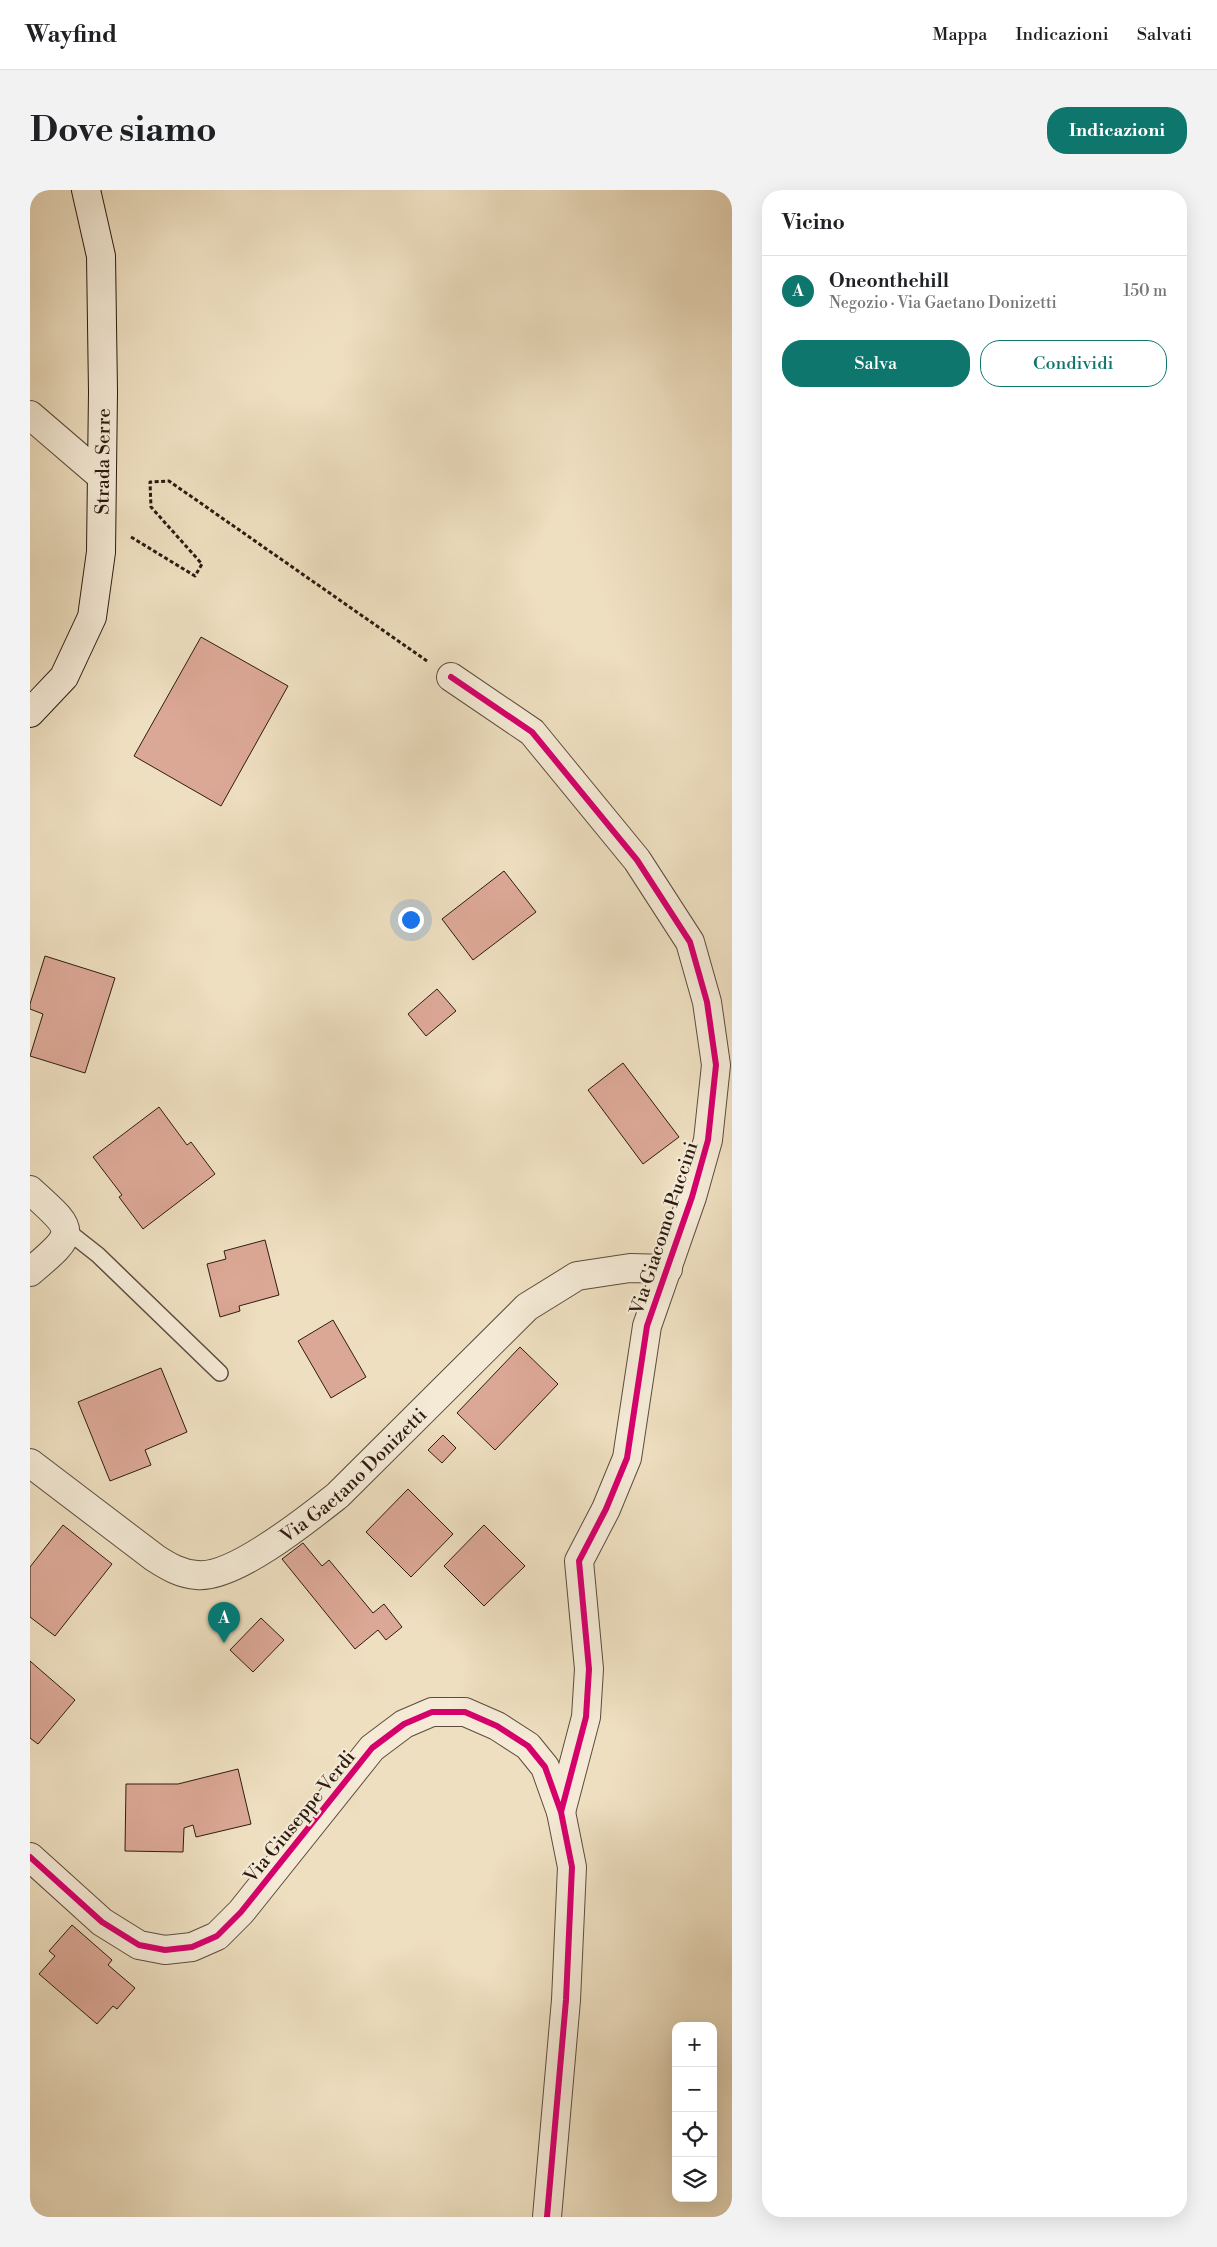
<!DOCTYPE html>
<html lang="it">
<head>
<meta charset="utf-8">
<style>
  body { margin:0; font-family:"Libre Bodoni",serif; background:#f2f2f2; color:#202124 }
  .controls { position:absolute; right:15px; bottom:15px; display:grid; overflow:hidden; border-radius:10px; box-shadow:0 5px 20px #0002 }
  .controls button { width:45px; height:45px; display:grid; place-items:center; padding:0; border:0; border-bottom:1px solid #e0e0e0; background:#fff; color:#202124; font:25px sans-serif }
  .you { position:absolute; left:380px; top:729px; width:18px; height:18px; margin:-12px; border:4px solid #fff; border-radius:50%; background:#1a73e8; box-shadow:0 0 0 8px #1a73e833 }
  .badge { display:grid; place-items:center; width:32px; height:32px; border-radius:50%; background:#0f766e; color:#fff; font-size:16px; font-weight:700 }
  .pin { position:absolute; translate:-50% -41px; filter:drop-shadow(0 1px 2px #0008) }
  .pin::after { content:''; position:absolute; top:26px; width:18px; height:15px; background:inherit; clip-path:polygon(0 0,100% 0,50% 100%) }
  .list { margin:0; padding:0; list-style:none }
  h2 { display:flex; justify-content:space-between; align-items:center; height:65px; margin:0; padding:0 20px; font-size:21px }
  h2 small { font-size:16px; font-weight:400; color:#757577 }
  .list li { display:grid; grid-template-columns:32px 1fr auto; gap:15px; align-items:center; box-sizing:border-box; height:70px; padding:0 20px; border-top:1px solid #e0e0e0 }
  .list b { display:block; font-size:19px; white-space:nowrap }
  .list p { margin:0; font-size:16px; white-space:nowrap; color:#757577 }
  .list em { font-size:16px; font-style:normal; color:#757577 }
  .actions { display:flex; gap:10px; padding:15px 20px }
  .actions a { flex:1; padding:11px 0; border:1px solid #0f766e; border-radius:20px; text-align:center; font-size:18px; color:#0f766e }
  .actions .main { background:#0f766e; color:#fff }
  .icon { flex:none; width:28px; height:28px; fill:none; stroke:currentColor; stroke-width:2; stroke-linecap:round; stroke-linejoin:round }
  .map { position:relative; flex:none; width:702px; height:2027px; overflow:hidden; border-radius:20px }
  header { display:flex; align-items:center; gap:30px; box-sizing:border-box; height:70px; padding:0 25px; background:#fff; border-bottom:1px solid #e0e0e0 }
  header strong { font-size:24px }
  nav { display:flex; gap:28px; margin-inline-start:auto; font-size:18px }
  .intro { display:flex; align-items:center; justify-content:space-between; box-sizing:border-box; height:120px; padding:0 30px }
  h1 { margin:0; font-size:35px }
  .button { padding:12px 22px; border-radius:20px; background:#0f766e; color:#fff; font-size:18px; font-weight:700 }
  main { display:flex; gap:30px; padding:0 30px }
  aside { flex:1; background:#fff; border-radius:20px; box-shadow:0 5px 20px #0002 }
  .map>svg:first-child { display:block }
</style>
</head>
<body>
<header>
<strong>Wayfind</strong>
<nav><a>Mappa</a><a>Indicazioni</a><a>Salvati</a></nav>
</header>
<div class="intro"><h1>Dove siamo</h1><a class="button">Indicazioni</a></div>
<main>
<div class="map">
<svg width="702" height="2027" viewBox="0 0 702 2027">
  <rect width="100%" height="100%" fill="#eedfc0"/>
  <filter id="stains"><feTurbulence type="fractalNoise" baseFrequency=".004" numOctaves="4"/><feColorMatrix values="0 0 0 0 .2 0 0 0 0 .09 0 0 0 0 .02 0 0 0 .5 -.17"/></filter>
  <radialGradient id="worn" r=".72"><stop offset=".6" stop-color="#630" stop-opacity="0"/><stop offset="1" stop-color="#630" stop-opacity=".3"/></radialGradient>
  <path fill="#dca896" stroke="#2d1b11" d="M 171,447 L 258,496 L 191,616 L 104,566 Z
    M 474,681 L 506,722 L 443,770 L 412,729 Z
    M 15,766 L 85,788 L 55,883 L 0,866 L 13,824 L 0,819 L 0,814 Z
    M 407,799 L 426,821 L 396,846 L 378,824 Z
    M 593,873 L 649,947 L 613,974 L 558,900 Z
    M 129,917 L 157,955 L 161,952 L 185,984 L 113,1039 L 89,1007 L 92,1005 L 63,967 Z
    M 235,1050 L 249,1105 L 209,1116 L 210,1121 L 190,1127 L 177,1074 L 196,1069 L 194,1061 Z
    M 303,1130 L 336,1187 L 301,1208 L 268,1151 Z
    M 490,1157 L 528,1194 L 465,1260 L 427,1223 Z
    M 131,1178 L 157,1242 L 115,1260 L 121,1275 L 80,1291 L 48,1212 Z
    M 413,1245 L 426,1258 L 412,1273 L 398,1260 Z
    M 378,1299 L 423,1344 L 381,1387 L 336,1342 Z
    M 33,1335 L 82,1374 L 25,1446 L 0,1427 L 0,1377 Z
    M 454,1335 L 495,1376 L 454,1416 L 414,1376 Z
    M 273,1353 L 292,1376 L 299,1370 L 343,1423 L 354,1414 L 372,1437 L 356,1450 L 348,1440 L 325,1459 L 252,1369 Z
    M 231,1428 L 254,1450 L 223,1482 L 200,1460 Z
    M 0,1471 L 45,1510 L 8,1554 L 0,1548 Z
    M 208,1579 L 221,1634 L 166,1647 L 163,1635 L 154,1638 L 153,1662 L 95,1661 L 96,1594 L 148,1594 Z
    M 42,1735 L 82,1770 L 78,1775 L 105,1798 L 87,1819 L 83,1816 L 67,1834 L 9,1784 L 25,1766 L 19,1761 Z"/>
  <g fill="none" stroke-linecap="round" stroke-linejoin="round">
    <g stroke="#5d4c3d" stroke-width="18">
      <path id="service" d="M 35,1039 L 68,1065 L 190,1183"/>
    </g>
    <g stroke="#5d4c3d" stroke-width="30">
      <g id="minor">
        <path d="M 0,225 L 71,286"/>
        <path d="M 421,487 L 502,542 L 607,670 L 660,752 L 677,812 L 686,875 L 678,950 L 662,1007 L 617,1136 L 597,1268 L 576,1319 L 549,1371 L 559,1479 L 556,1527 L 531,1622"/>
        <path d="M 0,1000 C 45,1041 49,1041 0,1082"/>
        <path id="s1" d="M 0,1273 L 125,1368 C 139,1377 151,1384 167,1385 C 204,1389 279,1328 308,1305 L 497,1117 L 547,1086 L 600,1078 L 638,1079"/>
        <path d="M 0,1667 L 72,1732 L 109,1755 L 135,1760 L 162,1757 L 187,1746 L 211,1722 L 342,1558 L 374,1534 L 402,1522 L 435,1522 L 467,1536 L 498,1556 L 515,1577 L 531,1622 L 542,1677 L 536,1810 L 517,2027"/>
      </g>
    </g>
    <g stroke="#2d1b11" stroke-width="30">
      <g id="secondary">
        <path id="s2" d="M 0,523 L 34,487 L 62,427 L 71,362 L 73,202 L 71,66 L 56,0"/>
      </g>
    </g>
    <path stroke="#2d1b11" stroke-width="3" stroke-dasharray="4 2.5" stroke-linecap="butt" d="M 101,347 L 165,386 L 172,374 L 121,317 L 120,292 L 139,291 L 397,471"/>
    <use href="#service" stroke="#f4ead6" stroke-width="15"/>
    <use href="#minor" stroke="#f4ead6" stroke-width="28"/>
    <use href="#secondary" stroke="#f4ead6" stroke-width="28"/>
    <g stroke="#f4ead6" stroke-width="9">
      <path id="cycleway" d="M 421,487 L 502,542 L 607,670 L 660,752 L 677,812 L 686,875 L 678,950 L 662,1007 L 617,1136 L 597,1268 L 576,1319 L 549,1371 L 559,1479 L 556,1527 L 531,1622
        M 0,1667 L 72,1732 L 109,1755 L 135,1760 L 162,1757 L 187,1746 L 211,1722 L 342,1558 L 374,1534 L 402,1522 L 435,1522 L 467,1536 L 498,1556 L 515,1577 L 531,1622 L 542,1677 L 536,1810 L 517,2027"/>
    </g>
    <use href="#cycleway" stroke="#d6006c" stroke-width="6"/>
  </g>
  <g text-anchor="middle" stroke-width="4.5" stroke-linejoin="round" paint-order="stroke">
    <g font-size="19" fill="#2d1b11" stroke="#f4ead6">
      <text dy="7" stroke="none"><textPath href="#s2" startOffset="272">Strada Serre</textPath></text>
      <text transform="translate(633 1038) rotate(-72)" y="7">Via Giacomo Puccini</text>
      <text dy="7" stroke="none"><textPath href="#s1" startOffset="392">Via Gaetano Donizetti</textPath></text>
      <text transform="translate(269 1626) rotate(-51)" y="7">Via Giuseppe Verdi</text>
    </g>
  </g>
  <rect width="100%" height="100%" filter="url(#stains)"/>
  <rect width="100%" height="100%" fill="url(#worn)"/>
</svg>
<div class="controls">
<button>+</button>
<button>−</button>
<button><svg class="icon" aria-label="locate" viewBox="0 0 24 24"><circle cx="12" cy="12" r="6"/><path d="M12 2v4M12 18v4M2 12h4M18 12h4"/></svg></button>
<button><svg class="icon" aria-label="layers" viewBox="0 0 24 24"><path d="M12 4l9 5-9 5-9-5zM3 14l9 5 9-5"/></svg></button>
</div>
<div class="you"></div>
<div class="pin badge" style="left:194px;top:1453px">A</div>
</div>
<aside>
<h2>Vicino<small></small></h2>
<ul class="list">
<li><span class="badge">A</span><div><b>Oneonthehill</b><p>Negozio · Via Gaetano Donizetti</p></div><em>150 m</em></li>
</ul>
<div class="actions"><a class="main">Salva</a><a>Condividi</a></div>
</aside>
</main>
</body>
</html>
